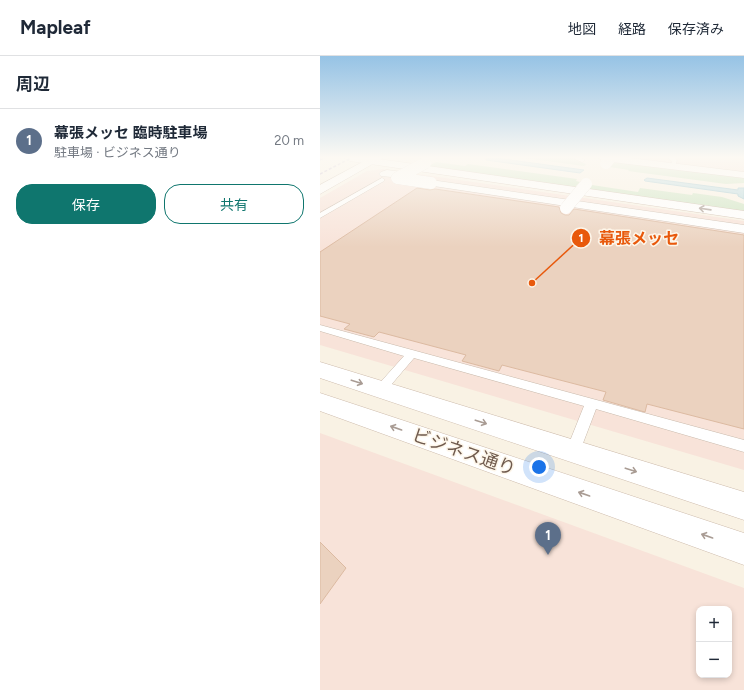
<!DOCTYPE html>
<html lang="ja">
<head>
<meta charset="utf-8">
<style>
  body { margin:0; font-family:Figtree,"Noto Sans JP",sans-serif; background:#f2f2f3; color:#1f2937 }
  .controls { position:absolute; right:12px; bottom:12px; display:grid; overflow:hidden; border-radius:8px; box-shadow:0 2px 6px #0003 }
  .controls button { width:36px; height:36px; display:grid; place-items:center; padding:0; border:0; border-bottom:1px solid #e0e1e3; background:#fff; color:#1f2937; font:20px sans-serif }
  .you { position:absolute; left:219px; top:411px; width:14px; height:14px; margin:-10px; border:3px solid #fff; border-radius:50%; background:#1a73e8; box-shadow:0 0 0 6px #1a73e833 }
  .badge { display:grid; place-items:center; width:26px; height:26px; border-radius:50%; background:#0f766e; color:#fff; font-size:13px; font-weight:700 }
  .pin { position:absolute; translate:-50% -33px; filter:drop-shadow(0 1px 2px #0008) }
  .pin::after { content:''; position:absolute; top:21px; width:14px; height:12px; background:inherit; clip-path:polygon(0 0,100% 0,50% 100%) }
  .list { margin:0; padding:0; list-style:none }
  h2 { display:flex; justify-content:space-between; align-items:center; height:52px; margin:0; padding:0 16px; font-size:17px }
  h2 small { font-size:13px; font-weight:400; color:#747a83 }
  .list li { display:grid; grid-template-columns:26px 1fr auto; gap:12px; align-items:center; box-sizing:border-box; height:64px; padding:0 16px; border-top:1px solid #e0e1e3 }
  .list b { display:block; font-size:15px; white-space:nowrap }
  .list p { margin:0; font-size:13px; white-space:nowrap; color:#747a83 }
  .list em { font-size:13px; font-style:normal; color:#747a83 }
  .actions { display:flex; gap:8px; padding:12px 16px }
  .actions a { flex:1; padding:9px 0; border:1px solid #0f766e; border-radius:16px; text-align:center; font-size:14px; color:#0f766e }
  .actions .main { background:#0f766e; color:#fff }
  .map { position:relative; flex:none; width:424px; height:634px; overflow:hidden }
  header { display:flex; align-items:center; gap:24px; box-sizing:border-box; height:56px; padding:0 20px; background:#fff; border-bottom:1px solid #e0e1e3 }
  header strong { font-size:19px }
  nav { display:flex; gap:22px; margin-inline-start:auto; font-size:14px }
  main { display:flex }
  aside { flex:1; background:#fff }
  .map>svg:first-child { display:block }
</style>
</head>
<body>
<header>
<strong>Mapleaf</strong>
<nav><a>地図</a><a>経路</a><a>保存済み</a></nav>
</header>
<main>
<aside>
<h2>周辺<small></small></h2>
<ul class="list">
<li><span class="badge" style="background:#5c6f8a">1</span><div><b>幕張メッセ 臨時駐車場</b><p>駐車場 · ビジネス通り</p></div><em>20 m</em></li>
</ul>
<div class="actions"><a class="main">保存</a><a>共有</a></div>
</aside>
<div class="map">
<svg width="424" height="634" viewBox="0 0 424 634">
  <rect width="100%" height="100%" fill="#f9f2e4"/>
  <path fill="#f8e3d9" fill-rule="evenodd" d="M 303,102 L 424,102 L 424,116 Z
    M 63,113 L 424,165 L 424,414 L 0,289 L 0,142 L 47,115 Z
    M 0,377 L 424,532 L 424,634 L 0,634 ZM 379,553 L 409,553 L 409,619 L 379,619 Z"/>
  <path fill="#d0e5c4" d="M 205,102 L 249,102 L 266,108 L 264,110 Z
    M 116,106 L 145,110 L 148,108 L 257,123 L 256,125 L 260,126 L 255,131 L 109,110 Z
    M 294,106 L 424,121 L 424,127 L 406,128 L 308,115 L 309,114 L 290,111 Z
    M 272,129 L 318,136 L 320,132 L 372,139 L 373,137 L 402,141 L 424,148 L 424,155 L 268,133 Z"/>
  <path fill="#bbdae0" stroke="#a2c8d1" d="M 167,102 L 176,102 L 264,114 L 260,117 L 166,104 Z
    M 327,122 L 418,134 L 418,132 L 424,132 L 424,143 L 418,140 L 418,138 L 325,125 L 324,124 Z"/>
  <path fill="#ebd2bf" stroke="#dcbaa1" d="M 97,132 L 110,134 L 115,133 L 239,151 L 241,157 L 245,159 L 249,159 L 254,153 L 424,179 L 424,373 L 327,348 L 325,356 L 321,355 L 283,344 L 286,336 L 182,309 L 179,315 L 142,305 L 146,299 L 59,276 L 54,281 L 24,273 L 30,268 L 0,260 L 0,196 Z
    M 0,486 L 26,512 L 0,548 Z"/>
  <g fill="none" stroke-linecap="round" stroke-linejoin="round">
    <g stroke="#c9baac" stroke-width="1">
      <path id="lane" d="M 253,102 L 262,102 L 265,104 L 262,106 Z
        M 348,102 L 355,102 L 357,104 L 355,111 L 351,111 L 352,105 Z
        M 62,122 L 64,123 L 64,125 L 0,162 L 0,157 Z
        M 0,269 L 424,384 L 424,396 L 276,353 L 260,395 L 258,399 L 253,401 L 248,399 L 246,395 L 264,350 L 94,302 L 65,336 L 61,338 L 57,336 L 55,333 L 57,330 L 84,300 L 0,275 Z"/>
    </g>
    <g stroke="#c9baac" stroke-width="1">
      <path id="street" d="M 50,102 L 63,102 L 0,138 L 0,129 Z
        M 67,114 L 83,116 L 89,119 L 83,122 L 61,120 L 59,118 L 61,116 Z
        M 111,124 L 424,169 L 424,177 L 107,129 L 105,127 L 107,125 Z"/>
    </g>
    <g stroke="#cebcad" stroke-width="1">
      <path id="secondary" d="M 25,102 L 52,102 L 424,155 L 424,163 L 30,105 Z
        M 279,102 L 310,102 L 424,116 L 424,122 L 284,105 Z
        M 0,306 L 424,436 L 424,464 L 0,322 Z
        M 0,337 L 424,477 L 424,509 L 0,355 Z"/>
    </g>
    <use href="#lane" fill="#fff" fill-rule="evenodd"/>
    <use href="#street" fill="#fff" fill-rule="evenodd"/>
    <use href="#secondary" fill="#fff" fill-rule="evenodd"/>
    <path stroke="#b5a4c1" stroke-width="1.5" stroke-dasharray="3 2" stroke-linecap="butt" d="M 0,104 L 4,102
      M 0,118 L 31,102"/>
    <g stroke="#c9baac" stroke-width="12" stroke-linecap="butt">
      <path id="street-bridge" d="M 105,107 L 77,122 L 111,127
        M 286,107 L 290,102
        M 246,152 L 266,128"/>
    </g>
    <use href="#street-bridge" stroke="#fff" stroke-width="12"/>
  </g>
  <defs><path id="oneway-shaft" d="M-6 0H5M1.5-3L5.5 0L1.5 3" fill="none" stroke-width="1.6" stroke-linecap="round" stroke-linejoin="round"/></defs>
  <g stroke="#a99c94">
    <use href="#oneway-shaft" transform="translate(385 153) rotate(-172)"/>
    <use href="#oneway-shaft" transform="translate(37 326) rotate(18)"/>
    <use href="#oneway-shaft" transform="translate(161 366) rotate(18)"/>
    <use href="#oneway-shaft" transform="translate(76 372) rotate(-161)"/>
    <use href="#oneway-shaft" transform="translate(311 414) rotate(18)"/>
    <use href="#oneway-shaft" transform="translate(264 438) rotate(-161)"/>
    <use href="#oneway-shaft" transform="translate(387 480) rotate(-161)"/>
  </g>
  <linearGradient id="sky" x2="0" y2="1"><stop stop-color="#96c3e5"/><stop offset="0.53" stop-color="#fcf9f3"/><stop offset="1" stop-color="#fcf9f3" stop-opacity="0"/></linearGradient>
  <rect width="424" height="191" fill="url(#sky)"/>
  <g text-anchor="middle" stroke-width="3" stroke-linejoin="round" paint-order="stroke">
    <g font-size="18" fill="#6f5a4d" stroke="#fdf6ea">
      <text transform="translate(144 396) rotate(19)" y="6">ビジネス通り</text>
    </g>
  </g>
  <path fill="none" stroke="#e8590c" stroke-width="1.5" d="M212 227L261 182"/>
  <g fill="#e8590c" stroke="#fdf6ea" stroke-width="1.5">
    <circle cx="212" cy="227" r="4"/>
    <circle cx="261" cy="182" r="10"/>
  </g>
  <g font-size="12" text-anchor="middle" font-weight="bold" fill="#fff">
    <text x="261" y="186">1</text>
  </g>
  <g font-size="16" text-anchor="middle" font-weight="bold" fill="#e8590c" stroke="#fdf6ea" stroke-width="3" stroke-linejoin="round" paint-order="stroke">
    <text x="319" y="188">幕張メッセ</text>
  </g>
</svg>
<div class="controls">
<button>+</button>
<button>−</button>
</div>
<div class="you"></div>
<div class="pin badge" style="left:228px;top:499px;background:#5c6f8a">1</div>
</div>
</main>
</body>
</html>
